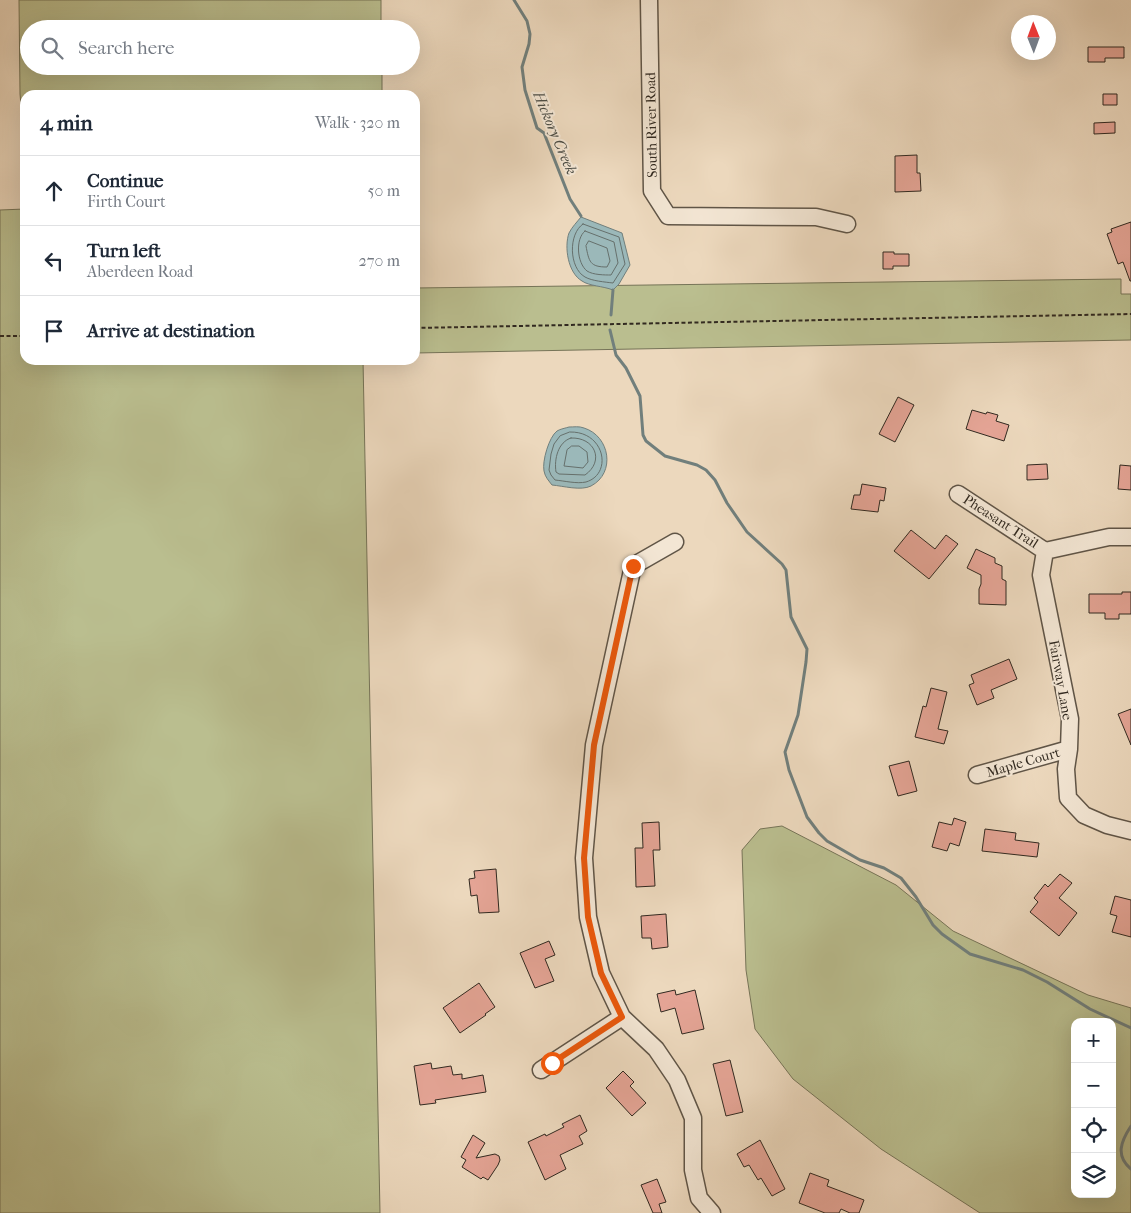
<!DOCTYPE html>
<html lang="en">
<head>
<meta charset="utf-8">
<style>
  body { margin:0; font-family:"IM FELL French Canon",serif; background:#f6f6f7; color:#1f2937 }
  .controls { position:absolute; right:15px; bottom:15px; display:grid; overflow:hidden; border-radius:10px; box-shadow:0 5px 20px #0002 }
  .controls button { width:45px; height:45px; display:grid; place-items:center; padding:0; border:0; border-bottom:1px solid #e0e1e3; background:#fff; color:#1f2937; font:25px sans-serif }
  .compass { position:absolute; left:1011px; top:15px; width:45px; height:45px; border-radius:50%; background:#fff; box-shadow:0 5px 20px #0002; rotate:359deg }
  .stop { position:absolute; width:15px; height:15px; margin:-11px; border:4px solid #ea580c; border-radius:50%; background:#fff }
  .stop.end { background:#ea580c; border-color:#fff; box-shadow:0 1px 5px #0008 }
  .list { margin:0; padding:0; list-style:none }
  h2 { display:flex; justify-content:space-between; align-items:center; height:65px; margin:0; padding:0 20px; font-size:21px }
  h2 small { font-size:16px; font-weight:400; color:#747a83 }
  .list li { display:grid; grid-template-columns:32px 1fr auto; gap:15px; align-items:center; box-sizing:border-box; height:70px; padding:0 20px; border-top:1px solid #e0e1e3 }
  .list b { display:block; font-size:19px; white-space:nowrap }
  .list p { margin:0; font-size:16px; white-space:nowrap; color:#747a83 }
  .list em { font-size:16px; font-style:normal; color:#747a83 }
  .icon { flex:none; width:28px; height:28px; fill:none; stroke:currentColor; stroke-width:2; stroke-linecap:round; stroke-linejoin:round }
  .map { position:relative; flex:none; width:1131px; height:1213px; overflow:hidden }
  .search { position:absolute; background:#fff; box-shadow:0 5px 20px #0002; left:20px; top:20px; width:400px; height:55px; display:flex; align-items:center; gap:12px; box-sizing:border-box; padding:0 18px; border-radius:28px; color:#747a83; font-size:19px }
  .panel { position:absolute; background:#fff; box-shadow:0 5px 20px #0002; left:20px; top:90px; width:400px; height:275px; border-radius:15px }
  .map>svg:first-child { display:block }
</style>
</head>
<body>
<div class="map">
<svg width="1131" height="1213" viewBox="0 0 1131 1213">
  <rect width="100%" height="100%" fill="#ecd8bd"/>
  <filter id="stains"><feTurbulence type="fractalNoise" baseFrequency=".004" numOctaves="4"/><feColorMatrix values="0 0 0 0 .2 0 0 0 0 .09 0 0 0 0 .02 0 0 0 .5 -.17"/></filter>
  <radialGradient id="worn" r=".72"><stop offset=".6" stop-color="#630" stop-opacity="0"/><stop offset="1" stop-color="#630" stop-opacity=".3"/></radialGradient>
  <path fill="#babe8f" stroke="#767458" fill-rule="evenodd" d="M 19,0 L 381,0 L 381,29 L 29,29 L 29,66 L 382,66 L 382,95 L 25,95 L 25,153 L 20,94 Z
    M 25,209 L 25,360 L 363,360 L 380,1213 L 0,1213 L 0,210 Z
    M 1121,279 L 1121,294 L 1131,294 L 1131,340 L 415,353 L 415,288 Z
    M 782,826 L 896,885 L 953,931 L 1088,995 L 1131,1008 L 1131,1213 L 980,1213 L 881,1149 L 793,1079 L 755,1029 L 746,970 L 742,850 L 760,829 ZM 1075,1022 L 1112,1022 L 1112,1194 L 1075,1194 Z"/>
  <path fill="#9bb8b9" stroke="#717f7c" d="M 581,217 L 622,233 L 630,265 L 619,284 L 613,290 C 603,286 589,286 582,281 C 568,273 564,247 569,233 C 572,227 577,222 581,217 Z
    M 569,427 C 574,427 579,426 584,428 C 610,436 616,473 591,486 C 581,491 563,486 552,485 C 549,481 545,477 544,471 C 542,461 549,437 557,431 C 560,429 566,428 569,427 Z"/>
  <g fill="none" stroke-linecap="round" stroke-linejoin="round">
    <path stroke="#66706c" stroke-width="1" d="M 583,224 L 619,237 L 625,264 L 613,283 C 605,282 592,281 585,277 C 569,268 568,234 583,224 Z
      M 585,231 L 614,242 L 618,263 L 611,275 C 605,275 593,275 587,271 C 577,263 575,239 585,231 Z
      M 589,241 L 607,248 L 610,261 L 607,267 C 590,267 589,262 586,246 Z
      M 570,432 C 605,431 613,474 586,482 C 577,484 565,481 555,480 L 551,475 L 549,470 L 551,454 L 554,444 L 560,436 Z
      M 571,438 C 595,437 605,461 585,475 L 559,474 L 556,472 C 554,459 558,442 571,438 Z
      M 572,446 L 579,446 L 587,452 L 588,462 L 583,468 L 564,466 L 567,450 Z"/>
    <path stroke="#717f7c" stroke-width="3" d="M 514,0 L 527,21 L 530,34 L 529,44 L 522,67 L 525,90 L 537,128 L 544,133 L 570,199 L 581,216
      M 611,315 L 613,290
      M 610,330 L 616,355 L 626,368 L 640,396 L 643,435 L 646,441 L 665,456 L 697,465 L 706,470 L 715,480 L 727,503 L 747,532 L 782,564 L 786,570 L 791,617 L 807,649 L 806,662 L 798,715 L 785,752 L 789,770 L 807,817 L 819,833 L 827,841 L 846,852 L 860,860 L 884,868 L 901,878 L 916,897 L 933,925 L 942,934 L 970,954 L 1023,970 L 1047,982 L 1090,1009 L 1131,1028
      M 1131,1126 C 1121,1141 1115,1156 1131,1169"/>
  </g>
  <path fill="#e4a495" stroke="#312920" d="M 1088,47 L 1124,47 L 1124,58 L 1105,58 L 1105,62 L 1088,62 Z
    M 1103,94 L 1117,94 L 1117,105 L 1103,105 Z
    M 1115,122 L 1115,133 L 1094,134 L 1094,123 Z
    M 917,155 L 917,173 L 920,173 L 921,191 L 895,192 L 895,156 Z
    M 1131,222 L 1131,281 L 1130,281 L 1123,262 L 1118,264 L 1107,234 L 1112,232 L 1111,229 Z
    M 883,252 L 894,252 L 894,254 L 909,254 L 909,266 L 893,266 L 893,269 L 883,269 Z
    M 898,397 L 914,405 L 895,442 L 879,434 Z
    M 972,410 L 986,414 L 987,412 L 998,415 L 996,421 L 1009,425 L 1004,441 L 966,429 Z
    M 1047,464 L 1048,479 L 1027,480 L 1027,465 Z
    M 1120,465 L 1131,466 L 1131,490 L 1118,489 Z
    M 862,484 L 886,488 L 884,501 L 880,500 L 878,512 L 851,509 L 854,495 L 860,495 Z
    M 911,530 L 935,549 L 946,535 L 958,544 L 929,579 L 894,551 Z
    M 976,549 L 995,558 L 995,563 L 1002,566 L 1002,579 L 1006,581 L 1006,605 L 979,604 L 979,589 L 981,584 L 981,575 L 967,568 Z
    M 1122,592 L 1131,592 L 1131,614 L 1119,614 L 1119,619 L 1105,619 L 1105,613 L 1089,613 L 1089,594 L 1122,594 Z
    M 1009,659 L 1017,679 L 991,690 L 994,698 L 977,705 L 969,685 L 974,683 L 971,675 Z
    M 931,688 L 947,692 L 938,729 L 948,731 L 944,744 L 915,737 L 923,706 L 926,707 Z
    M 1131,709 L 1131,745 L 1118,714 Z
    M 909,761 L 917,791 L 898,796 L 889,766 Z
    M 954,818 L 966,822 L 959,846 L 950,843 L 947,851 L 932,847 L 939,822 L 952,825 Z
    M 659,822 L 660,850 L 653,850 L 655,886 L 636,887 L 635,848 L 643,848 L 642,823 Z
    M 985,829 L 1016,833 L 1015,840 L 1039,843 L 1037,857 L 982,851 Z
    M 496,869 L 499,912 L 479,913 L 477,895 L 471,896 L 469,879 L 475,878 L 474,871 Z
    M 1060,874 L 1072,883 L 1059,898 L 1077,913 L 1059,936 L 1030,912 L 1038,902 L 1034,898 L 1045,884 L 1048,887 Z
    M 1115,896 L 1131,900 L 1131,937 L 1112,932 L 1117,916 L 1110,914 Z
    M 666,914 L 668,947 L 652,949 L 651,938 L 642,938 L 641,916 Z
    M 549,941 L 555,955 L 545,959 L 554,981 L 535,988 L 520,953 Z
    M 479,983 L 495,1007 L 485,1014 L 486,1015 L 460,1033 L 443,1008 Z
    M 675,990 L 676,995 L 695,990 L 704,1029 L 682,1034 L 675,1008 L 661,1012 L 657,994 Z
    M 730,1060 L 743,1112 L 726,1116 L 713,1064 Z
    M 431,1063 L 432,1069 L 451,1066 L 453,1075 L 462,1074 L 462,1079 L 483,1075 L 486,1092 L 435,1100 L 436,1103 L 420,1105 L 414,1066 Z
    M 623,1071 L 634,1082 L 630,1086 L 646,1103 L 632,1116 L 606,1088 Z
    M 580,1115 L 587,1131 L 579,1136 L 583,1144 L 560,1155 L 566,1169 L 545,1180 L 528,1142 L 545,1134 L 546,1136 L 564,1127 L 562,1124 Z
    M 473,1135 L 485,1143 L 476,1158 L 495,1154 L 499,1156 L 500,1160 L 498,1165 L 488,1180 L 483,1177 L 481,1179 L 462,1167 L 466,1160 L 461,1157 Z
    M 760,1140 L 785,1189 L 772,1196 L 761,1178 L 758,1180 L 749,1165 L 744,1167 L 737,1154 Z
    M 810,1173 L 829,1180 L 827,1186 L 864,1200 L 859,1213 L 850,1213 L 841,1209 L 839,1213 L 825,1213 L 799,1203 Z
    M 657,1179 L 666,1202 L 659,1204 L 662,1213 L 653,1213 L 641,1185 Z"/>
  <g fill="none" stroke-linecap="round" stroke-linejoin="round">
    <g stroke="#605547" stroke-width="19">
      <path id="minor" d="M 649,0 L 652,191 L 668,216 L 816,217 L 847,224
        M 958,494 L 1045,551 L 1109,537 L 1131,537
        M 675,542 L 633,566 L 594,745 L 584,858 L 588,917 L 601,973 L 622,1017 L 656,1049 L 677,1080 L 693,1118 L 693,1170 L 699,1198 L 712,1213
        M 1045,551 L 1041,575 L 1070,719 L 1069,749 L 1066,769 L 1068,798 L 1084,815 L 1107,825 L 1131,831
        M 977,775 L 1069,749
        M 541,1070 L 622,1017"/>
    </g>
    <path stroke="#312920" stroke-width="2" stroke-dasharray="4 2.5" stroke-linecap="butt" d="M 415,328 L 1131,314
      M 0,336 L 25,336"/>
    <use href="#minor" stroke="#f3e6d4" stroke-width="16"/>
  </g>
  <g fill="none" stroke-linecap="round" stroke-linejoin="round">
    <path stroke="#ea580c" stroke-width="6" d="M 552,1063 L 622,1017 L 601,973 L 588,917 L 584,858 L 594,745 L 633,566"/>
  </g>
  <g text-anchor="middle" stroke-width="4" stroke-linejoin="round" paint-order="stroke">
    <g font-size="14" fill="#312920" stroke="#f3e6d4">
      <text transform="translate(651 125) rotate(-91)" y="5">South River Road</text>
      <text transform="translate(1001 521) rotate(33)" y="5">Pheasant Trail</text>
      <text transform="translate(1061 680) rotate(80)" y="5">Fairway Lane</text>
      <text transform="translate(1023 762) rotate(-16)" y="5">Maple Court</text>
    </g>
    <g font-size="15" font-style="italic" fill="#4c4d46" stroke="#f3e6d4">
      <text transform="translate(555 133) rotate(67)" y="5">Hickory Creek</text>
    </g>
  </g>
  <rect width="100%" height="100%" filter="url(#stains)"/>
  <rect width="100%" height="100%" fill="url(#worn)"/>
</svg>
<div class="controls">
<button>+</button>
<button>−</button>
<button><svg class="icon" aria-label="locate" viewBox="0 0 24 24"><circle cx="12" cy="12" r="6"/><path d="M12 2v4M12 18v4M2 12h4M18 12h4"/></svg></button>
<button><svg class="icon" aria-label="layers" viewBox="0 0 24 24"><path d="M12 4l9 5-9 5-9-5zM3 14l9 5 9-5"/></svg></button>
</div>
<svg class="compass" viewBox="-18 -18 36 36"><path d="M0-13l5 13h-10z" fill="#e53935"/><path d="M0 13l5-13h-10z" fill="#747a83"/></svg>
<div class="stop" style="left:552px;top:1063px"></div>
<div class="stop end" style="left:633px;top:566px"></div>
<div class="search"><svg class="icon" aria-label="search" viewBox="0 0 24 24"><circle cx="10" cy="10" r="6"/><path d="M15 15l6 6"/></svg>Search here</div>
<section class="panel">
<h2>4 min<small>Walk · 320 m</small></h2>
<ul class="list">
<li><svg class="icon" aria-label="ahead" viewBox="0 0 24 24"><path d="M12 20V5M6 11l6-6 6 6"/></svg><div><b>Continue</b><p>Firth Court</p></div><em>50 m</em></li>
<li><svg class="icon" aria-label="left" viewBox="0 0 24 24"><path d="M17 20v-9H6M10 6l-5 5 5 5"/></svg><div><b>Turn left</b><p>Aberdeen Road</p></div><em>270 m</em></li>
<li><svg class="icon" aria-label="arrive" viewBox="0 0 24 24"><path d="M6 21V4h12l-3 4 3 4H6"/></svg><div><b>Arrive at destination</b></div></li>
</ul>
</section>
</div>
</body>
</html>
